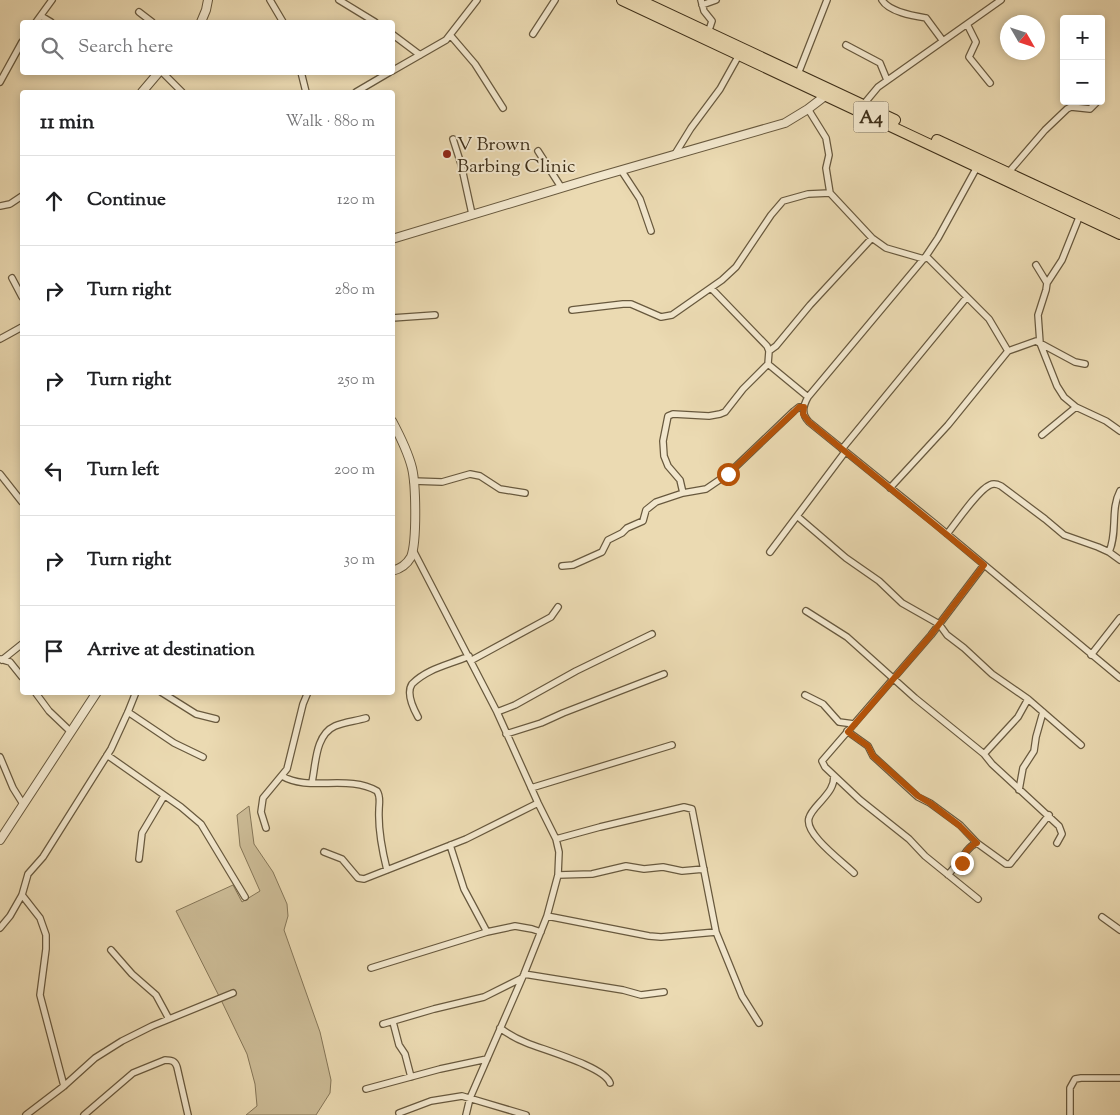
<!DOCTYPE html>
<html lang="en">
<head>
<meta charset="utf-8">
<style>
  body { margin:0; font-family:"Sorts Mill Goudy",serif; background:#f2f2f2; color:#202124 }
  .controls { position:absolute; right:15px; top:15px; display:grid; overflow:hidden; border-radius:5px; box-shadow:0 2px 8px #0003 }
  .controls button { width:45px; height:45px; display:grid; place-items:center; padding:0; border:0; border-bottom:1px solid #e0e0e0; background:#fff; color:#202124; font:25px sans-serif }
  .compass { position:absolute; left:1000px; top:15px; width:45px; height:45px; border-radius:50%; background:#fff; box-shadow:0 2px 8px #0003; rotate:129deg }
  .stop { position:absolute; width:15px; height:15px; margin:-11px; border:4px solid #b45309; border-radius:50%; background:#fff }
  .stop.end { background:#b45309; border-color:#fff; box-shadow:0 1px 5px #0008 }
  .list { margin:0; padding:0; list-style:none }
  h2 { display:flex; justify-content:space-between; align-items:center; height:65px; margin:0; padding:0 20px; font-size:21px }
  h2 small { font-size:16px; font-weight:400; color:#757577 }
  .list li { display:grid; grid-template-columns:32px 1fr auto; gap:15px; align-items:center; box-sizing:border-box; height:90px; padding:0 20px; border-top:1px solid #e0e0e0 }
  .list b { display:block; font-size:19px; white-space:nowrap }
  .list em { font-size:16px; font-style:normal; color:#757577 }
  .icon { flex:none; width:28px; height:28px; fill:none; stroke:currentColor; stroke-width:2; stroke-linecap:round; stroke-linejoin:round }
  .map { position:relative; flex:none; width:1120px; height:1115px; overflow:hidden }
  .search { position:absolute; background:#fff; box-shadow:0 2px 8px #0003; left:20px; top:20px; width:375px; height:55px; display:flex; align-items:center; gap:12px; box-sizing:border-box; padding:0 18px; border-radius:5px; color:#757577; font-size:19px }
  .panel { position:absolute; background:#fff; box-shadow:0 2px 8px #0003; left:20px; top:90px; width:375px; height:605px; border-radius:5px }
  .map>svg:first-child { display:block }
</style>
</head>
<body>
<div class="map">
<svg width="1120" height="1115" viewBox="0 0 1120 1115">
  <rect width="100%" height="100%" fill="#ebdab2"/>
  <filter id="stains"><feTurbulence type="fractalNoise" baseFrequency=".004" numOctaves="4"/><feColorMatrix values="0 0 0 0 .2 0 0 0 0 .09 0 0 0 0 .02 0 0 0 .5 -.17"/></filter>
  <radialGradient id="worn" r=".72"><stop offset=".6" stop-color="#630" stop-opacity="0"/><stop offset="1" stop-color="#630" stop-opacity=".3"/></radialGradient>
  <path fill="#cdbd98" stroke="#857658" d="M 249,806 L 254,844 L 273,872 L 287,904 L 288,916 L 284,930 L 320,1032 L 331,1080 L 330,1093 L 316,1115 L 246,1115 L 257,1106 L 255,1084 L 247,1054 L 223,1004 L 176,911 L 233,885 L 242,902 L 260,891 L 240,846 L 237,815 Z"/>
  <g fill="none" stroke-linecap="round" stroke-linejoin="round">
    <g stroke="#68593e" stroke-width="8">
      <path id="minor" d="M 270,0 L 283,22
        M 339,0 L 375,22
        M 701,0 L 704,11 L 712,21 L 708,33
        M 882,0 C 889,12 914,16 926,18 L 943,41
        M 702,5 L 716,0
        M 139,12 L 152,22
        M 41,16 L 51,22
        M 36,22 L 52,0
        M 967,24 L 976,42 L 969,57 L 990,83
        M 392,34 L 420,55
        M 533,34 L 555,0
        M 451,36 L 475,64 L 503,108
        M 846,45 L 880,63 L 887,80
        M 392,71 L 446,40 L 477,0
        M 162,72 L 182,92
        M 301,72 L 306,92
        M 798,74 L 827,0
        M 0,82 L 22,42
        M 356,92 L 390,72
        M 863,105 L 878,87 L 1001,0
        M 808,109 L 826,138 L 829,155 L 826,168 L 830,193 L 872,238 L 886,248 L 924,259
        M 453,139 L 461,164 L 472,214
        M 538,151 L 561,187
        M 675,154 L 691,128 L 720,89 L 739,55
        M 977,167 L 938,238 L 926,256 L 808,397 C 803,406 801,414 809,422 L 934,523 L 1120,678
        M 621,170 L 640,199 L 651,231
        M 1008,173 L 1045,130 L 1067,109 L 1071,107 L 1090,109 L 1096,103
        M 0,206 L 10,204 L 22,196
        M 926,256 L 989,319 L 1008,351
        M 1036,265 L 1047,283 L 1046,290 L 1038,315 L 1040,343 L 1057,386 L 1064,397 L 1076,407 L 1042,435
        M 12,278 L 22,297
        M 1047,283 L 1062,260 L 1080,215
        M 572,310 L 623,304 L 631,304 L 661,317 L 672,315 L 722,280 L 736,267 L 771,215 L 783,201 L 808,194 L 830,193
        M 392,318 L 435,315
        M 0,339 L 22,327
        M 769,351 L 776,346 L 810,305 L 872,238
        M 768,364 L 808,397
        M 1076,407 L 1106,421 L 1120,431
        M 842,449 L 967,297
        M 0,474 L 22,502
        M 413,481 L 442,482 L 470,474 L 480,476 L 500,489 L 525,493
        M 890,488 L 948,425 L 1008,351 L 1036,341 L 1075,362 L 1085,364
        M 683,493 L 680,480 L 668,466 L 664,456 L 663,441 L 668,416 L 673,414 L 709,416 L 720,414 L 725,412 L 743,389 L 768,364 L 769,351 L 767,346 L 711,288
        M 797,516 L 846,558 L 879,581 L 902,603 L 939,624 L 947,635 L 964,648 L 992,674 L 1028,699 L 1081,745
        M 947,534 C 956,523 978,490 990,485 C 994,483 997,484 1001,486 L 1045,519 L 1064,535 L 1098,547 L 1109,552 L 1120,560
        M 413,550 L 497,712 L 538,803 L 556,839 L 559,852 L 558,875 L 547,916 L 524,974 L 470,1098 L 466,1115
        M 770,552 L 845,452
        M 1109,552 C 1118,532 1110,510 1120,491
        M 562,566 L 573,565 L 602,552 L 608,540 L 622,533 L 627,528 L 643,521 L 646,510 L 656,502 L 683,493 L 706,489 L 728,474 L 794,411 L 799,407 L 803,407
        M 806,611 L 847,637 L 915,698 L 984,754 L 992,764 L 1059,826 L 1062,834 L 1057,843
        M 1091,655 L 1120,618
        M 0,659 L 10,662 L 22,677
        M 2,660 L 22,644
        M 472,660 L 551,617 L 558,607
        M 35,692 L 49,711 L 71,732
        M 161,692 L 196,714 L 216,719
        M 805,695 L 823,704 L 839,722 L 854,724
        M 128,712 L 174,743 L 203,757
        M 497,712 L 515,705 L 576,671 L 652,634
        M 418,717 C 413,708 406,693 412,684 C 428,668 449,665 469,656
        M 847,731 L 868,746 L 873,756 L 918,797 L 930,803 L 960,825 L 977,843 L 1006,864 L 1010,864 L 1049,815
        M 506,734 L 541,723 L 563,713 L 664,674
        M 984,754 L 1018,717 L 1028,699
        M 107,755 L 181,807 L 201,824 L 245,897
        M 0,757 L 13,788 L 23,804
        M 282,776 C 309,792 348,774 377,791 C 381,797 379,803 379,810 C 378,831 382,850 387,870
        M 834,776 C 834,786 829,792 823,799 C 818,805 811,811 809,818 C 804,834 843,862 854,873
        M 312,782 C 316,764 315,735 335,726 C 344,722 356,721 366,718
        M 531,788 L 672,745
        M 1019,790 L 1023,768 L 1034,751 L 1036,737 L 1043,712
        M 266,828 L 261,812 L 263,798 L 287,769 L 303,704 L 308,692
        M 556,839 L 600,827 L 684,807 L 692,809 L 716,932 L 742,996 L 759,1023
        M 450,845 L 464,889 L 487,932
        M 324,852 L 342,859 L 358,878 L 364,879 L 466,839 L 538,803
        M 139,859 L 142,833 L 164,796
        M 558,875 L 592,874 L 626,866 L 644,869 L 663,867 L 682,871 L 704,869
        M 948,875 L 957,864 L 962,863 C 963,854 969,846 977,843
        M 22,895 L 40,918 L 46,935 L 46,949 L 40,995 L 64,1086
        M 978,899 L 925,856 L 909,839 L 860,800 L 825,767 L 822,761 L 931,635 L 984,565
        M 547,916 L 649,936 L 661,937 L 716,932
        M 1102,917 L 1120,930
        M 0,928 L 10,916 L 22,895 L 28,874 L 43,857 L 111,749 L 128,712 L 136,692
        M 111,950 L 132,974 L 156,995 L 169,1019
        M 371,968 L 487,932 L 515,926 L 532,929 L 541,932
        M 524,974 L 623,990 L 641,995 L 664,992
        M 393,1022 L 399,1045 L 405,1054 L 411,1077
        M 383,1024 L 434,1009 L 484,997 L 522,978
        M 500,1028 C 508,1034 517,1039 527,1043 C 544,1050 605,1067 610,1083
        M 366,1089 L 440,1069 L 487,1059
        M 399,1113 L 431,1101 L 462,1096 L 526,1115
        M 26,1115 L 64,1086 L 95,1058 L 122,1041 L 152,1026 L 233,993
        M 84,1115 L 133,1073 L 165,1060 C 172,1060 175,1061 177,1067 L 188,1115
        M 1070,1115 L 1070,1088 L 1075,1079 L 1081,1078 L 1120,1078"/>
    </g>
    <g stroke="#68593e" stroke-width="10">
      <path id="tertiary" d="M 201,22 L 206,10 L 208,0
        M 142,92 L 159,72
        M 392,239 L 594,178 L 785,123 L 808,109 L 825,96
        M 392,421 C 400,436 408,452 412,468 C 416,485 417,542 411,557 C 407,564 400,569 392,571
        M 0,840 L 97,692"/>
    </g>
    <g stroke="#3d2e18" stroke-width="12">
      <path id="trunk" d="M 622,0 L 1120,234
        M 639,0 L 895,120
        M 937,140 L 1120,225"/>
    </g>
    <use href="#minor" stroke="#f2e7cd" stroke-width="5.5"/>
    <use href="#tertiary" stroke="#f2e7cd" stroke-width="8"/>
    <use href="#trunk" stroke="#ebdab2" stroke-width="10"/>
  </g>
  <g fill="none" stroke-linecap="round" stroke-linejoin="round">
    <path stroke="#b45309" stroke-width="6" d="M 728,474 L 794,412 L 799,407 L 804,407 L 803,414 L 809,422 L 984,565 L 931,635 L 848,732 L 868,746 L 873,756 L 918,796 L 930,803 L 960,826 L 977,843 C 969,846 963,854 962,863"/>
  </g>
  <circle fill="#8f2418" stroke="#f2e7cd" stroke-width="2" cx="447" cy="154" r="5"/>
  <g text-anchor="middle" stroke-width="4" stroke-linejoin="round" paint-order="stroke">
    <rect fill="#f2e7cd" stroke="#73664e" stroke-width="1" x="853.5" y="101.5" width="35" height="31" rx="4"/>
    <g font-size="18" font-weight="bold" fill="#3d2e18">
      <text x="871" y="123">A4</text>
    </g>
    <g font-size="19" fill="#3d2e18" stroke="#f2e7cd" text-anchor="start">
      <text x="457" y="150">V Brown<tspan x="457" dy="22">Barbing Clinic</tspan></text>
    </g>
  </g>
  <rect width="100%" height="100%" filter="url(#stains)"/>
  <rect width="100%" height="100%" fill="url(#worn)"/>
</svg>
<div class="controls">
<button>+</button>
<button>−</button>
</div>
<svg class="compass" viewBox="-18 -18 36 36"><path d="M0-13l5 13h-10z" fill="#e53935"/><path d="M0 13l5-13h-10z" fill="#757577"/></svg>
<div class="stop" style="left:728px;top:474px"></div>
<div class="stop end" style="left:962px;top:863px"></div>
<div class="search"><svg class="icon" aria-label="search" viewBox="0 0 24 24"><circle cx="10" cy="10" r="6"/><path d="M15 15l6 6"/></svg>Search here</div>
<section class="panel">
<h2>11 min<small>Walk · 880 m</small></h2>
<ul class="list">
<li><svg class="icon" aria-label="ahead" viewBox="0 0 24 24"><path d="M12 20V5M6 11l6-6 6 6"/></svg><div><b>Continue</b></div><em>120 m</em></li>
<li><svg class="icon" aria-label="right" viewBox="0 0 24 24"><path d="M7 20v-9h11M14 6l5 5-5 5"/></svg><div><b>Turn right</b></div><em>280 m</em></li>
<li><svg class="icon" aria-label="right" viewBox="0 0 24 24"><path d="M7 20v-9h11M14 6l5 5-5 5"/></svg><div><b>Turn right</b></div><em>250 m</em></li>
<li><svg class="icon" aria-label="left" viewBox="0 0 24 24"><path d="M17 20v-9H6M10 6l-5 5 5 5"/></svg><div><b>Turn left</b></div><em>200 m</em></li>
<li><svg class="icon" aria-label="right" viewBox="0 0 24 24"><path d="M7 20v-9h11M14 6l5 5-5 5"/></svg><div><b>Turn right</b></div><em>30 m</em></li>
<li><svg class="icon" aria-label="arrive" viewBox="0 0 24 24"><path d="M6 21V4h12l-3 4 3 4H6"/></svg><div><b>Arrive at destination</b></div></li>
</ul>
</section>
</div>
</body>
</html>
